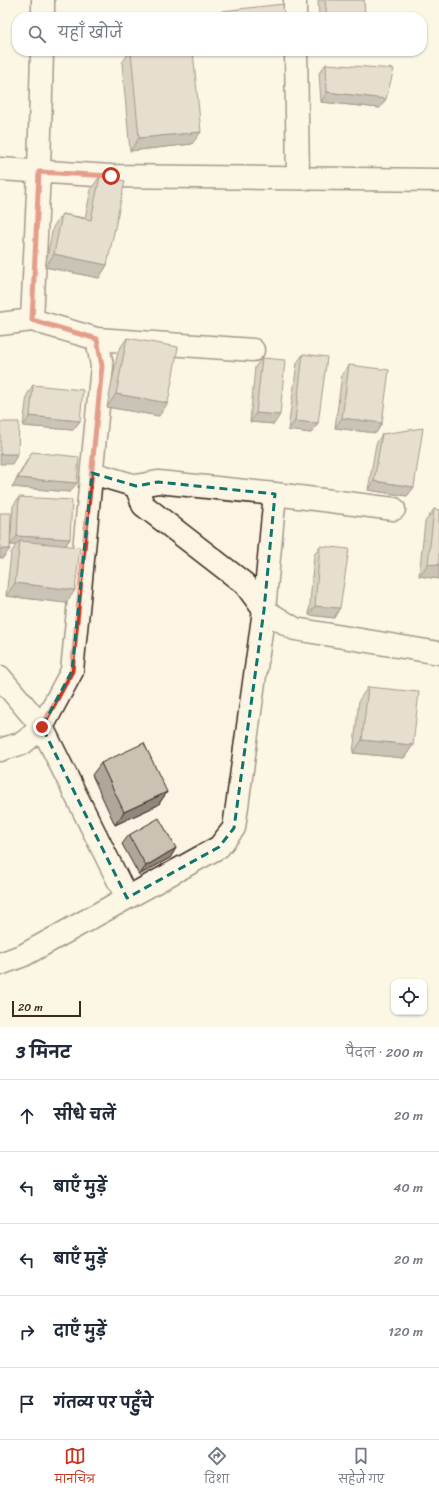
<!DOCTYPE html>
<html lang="hi">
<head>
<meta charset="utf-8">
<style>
  body { margin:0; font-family:Sriracha,"Playpen Sans Deva",sans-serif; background:#f6f6f7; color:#1f2937 }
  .controls { position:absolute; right:12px; bottom:12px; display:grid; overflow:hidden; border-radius:8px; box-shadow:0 1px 3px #0004 }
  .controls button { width:36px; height:36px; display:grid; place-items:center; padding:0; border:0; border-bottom:1px solid #e0e1e3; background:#fff; color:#1f2937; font:20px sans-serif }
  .scale { position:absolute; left:12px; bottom:10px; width:69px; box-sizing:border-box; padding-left:4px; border:2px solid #3b2a1e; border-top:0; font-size:11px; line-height:14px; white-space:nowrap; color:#3b2a1e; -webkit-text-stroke:3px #fcf5e5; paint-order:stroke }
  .stop { position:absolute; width:12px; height:12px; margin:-9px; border:3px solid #c8321e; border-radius:50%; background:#fff }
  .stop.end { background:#c8321e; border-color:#fff; box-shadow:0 1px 4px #0008 }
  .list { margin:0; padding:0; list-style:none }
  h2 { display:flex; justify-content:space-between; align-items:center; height:52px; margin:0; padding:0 16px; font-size:17px }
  h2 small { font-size:13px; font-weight:400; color:#747a83 }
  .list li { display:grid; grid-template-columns:26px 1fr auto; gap:12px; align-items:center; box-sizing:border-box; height:72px; padding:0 16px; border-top:1px solid #e0e1e3 }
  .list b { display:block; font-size:15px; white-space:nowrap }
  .list em { font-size:13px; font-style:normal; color:#747a83 }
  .icon { flex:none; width:22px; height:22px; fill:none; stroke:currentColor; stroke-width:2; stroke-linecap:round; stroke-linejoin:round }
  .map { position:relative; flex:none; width:439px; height:1027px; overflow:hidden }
  .search { position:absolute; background:#fff; box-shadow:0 1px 3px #0004; left:12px; right:12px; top:12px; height:44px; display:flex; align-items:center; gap:10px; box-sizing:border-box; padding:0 14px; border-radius:16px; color:#747a83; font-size:15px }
  .sheet { height:412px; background:#fff }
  nav { display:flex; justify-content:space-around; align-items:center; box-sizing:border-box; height:56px; border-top:1px solid #e0e1e3; background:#fff; font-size:11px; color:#747a83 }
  nav a { display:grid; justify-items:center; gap:2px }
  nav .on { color:#c8321e }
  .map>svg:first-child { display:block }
</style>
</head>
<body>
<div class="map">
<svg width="439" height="1027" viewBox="0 0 439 1027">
  <rect width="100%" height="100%" fill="#fcf5e5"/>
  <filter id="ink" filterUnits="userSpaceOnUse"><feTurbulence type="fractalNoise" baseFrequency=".025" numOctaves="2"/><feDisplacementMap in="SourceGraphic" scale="8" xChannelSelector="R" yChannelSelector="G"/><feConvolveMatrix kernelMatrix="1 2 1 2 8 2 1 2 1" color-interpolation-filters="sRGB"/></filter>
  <g filter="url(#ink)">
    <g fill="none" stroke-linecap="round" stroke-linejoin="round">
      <g stroke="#3b2a1e" stroke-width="25">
        <path id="minor" d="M 295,0 L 295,17
          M 43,17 L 43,0
          M 296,51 L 298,178
          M 0,169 L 111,176 L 439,180
          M 32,320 L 39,172 L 42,51
          M 0,324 L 32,320 L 97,339 L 253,350
          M 92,473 L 136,486 L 158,482 L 275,494 L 394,509
          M 136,486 L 143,505 L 245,584 L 264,610 L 295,629 L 439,653
          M 0,677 L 42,727 L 127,898
          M 0,750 L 23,743 L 42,727 L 72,671 L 102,366 L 97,339
          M 0,964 L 24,955 L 219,847 L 234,828 L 264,610 L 275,494"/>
      </g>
      <use href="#minor" stroke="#fcf5e5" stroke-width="22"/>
    </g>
    <path fill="#afa79a" stroke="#3b2a1e" d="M 318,0 L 364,0 L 365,17 L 319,17 Z
      M 222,11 L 284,17 L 217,17 Z
      M 130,51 L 193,51 L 192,144 L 130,151 L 122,63 Z
      M 326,64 L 380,108 L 321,102 L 319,73 Z
      M 100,176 L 107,265 L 99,278 L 45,267 L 53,227 L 62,214 L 85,218 L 91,189 Z
      M 127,338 L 159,416 L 107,407 L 118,351 Z
      M 303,354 L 318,423 L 311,433 L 288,430 L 297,363 Z
      M 262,358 L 274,424 L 250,422 L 255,367 Z
      M 349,365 L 382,423 L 376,433 L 335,428 L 342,374 Z
      M 33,385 L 80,421 L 73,430 L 23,426 L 27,395 Z
      M 382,434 L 414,487 L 407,496 L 368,490 L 376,444 Z
      M 32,452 L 70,492 L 12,487 L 26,462 Z
      M 19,497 L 70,539 L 65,546 L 75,590 L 66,603 L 6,596 L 11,553 L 16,545 L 10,545 L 13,506 Z
      M 434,509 L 439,510 L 439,579 L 419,576 L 425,522 Z
      M 320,546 L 334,618 L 309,615 L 314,555 Z
      M 368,687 L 413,745 L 404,758 L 353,753 L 359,700 Z
      M 101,763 L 167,792 L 158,805 L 115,825 L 92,775 Z
      M 129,835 L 176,848 L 170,858 L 139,875 L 122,844 Z"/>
    <path fill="#8f887d" stroke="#3b2a1e" d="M 327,92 L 386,99 L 380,108 L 321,102 Z
      M 201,132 L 192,144 L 130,151 L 139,138 Z
      M 54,254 L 107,265 L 99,278 L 45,267 Z
      M 116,394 L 168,403 L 159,416 L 107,407 Z
      M 256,413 L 280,415 L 274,424 L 250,422 Z
      M 30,416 L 80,421 L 73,430 L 23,426 Z
      M 342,418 L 382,423 L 376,433 L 335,428 Z
      M 295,421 L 318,423 L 311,433 L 288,430 Z
      M 0,454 L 18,454 L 12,464 L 0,464 Z
      M 18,478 L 77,483 L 70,492 L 12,487 Z
      M 374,481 L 414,487 L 407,496 L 368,490 Z
      M 17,536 L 70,539 L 64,548 L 20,541 L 16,545 L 10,545 Z
      M 0,549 L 10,549 L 3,558 L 0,558 Z
      M 428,564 L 439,565 L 439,579 L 419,576 Z
      M 15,583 L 75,590 L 66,603 L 6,596 Z
      M 315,606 L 340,608 L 334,618 L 309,615 Z
      M 362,740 L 413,745 L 404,758 L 353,753 Z
      M 167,792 L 158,805 L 115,825 L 124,812 Z
      M 176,848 L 170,858 L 139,875 L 146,866 Z"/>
    <path fill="#ccc2b3" stroke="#3b2a1e" d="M 325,0 L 364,0 L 365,17 L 327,17 Z
      M 283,4 L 284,17 L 222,17 L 222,11 Z
      M 131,51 L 193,51 L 201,132 L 139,138 Z
      M 326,64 L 394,69 L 386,99 L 327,92 Z
      M 100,176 L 125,181 L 107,265 L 54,254 L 62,214 L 91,220 Z
      M 127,338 L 178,347 L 168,403 L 116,394 Z
      M 303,354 L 327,357 L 318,423 L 295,421 Z
      M 262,358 L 285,360 L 280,415 L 256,413 Z
      M 349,365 L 389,370 L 382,423 L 342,418 Z
      M 33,385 L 83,390 L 80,421 L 30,416 Z
      M 0,422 L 19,422 L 18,454 L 0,454 Z
      M 423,428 L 414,487 L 374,481 L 382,434 Z
      M 32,452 L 79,457 L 77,483 L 18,478 Z
      M 19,497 L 72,500 L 70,539 L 17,536 Z
      M 434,509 L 439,510 L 439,565 L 428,564 Z
      M 0,513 L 11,513 L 10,549 L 0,549 Z
      M 20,541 L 80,547 L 75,590 L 15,583 Z
      M 320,546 L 349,549 L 340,608 L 315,606 Z
      M 368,687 L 419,692 L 413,745 L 362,740 Z
      M 144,743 L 167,792 L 124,812 L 101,763 Z
      M 159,818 L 176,848 L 146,866 L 129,835 Z"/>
  </g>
  <g fill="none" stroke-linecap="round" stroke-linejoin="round" filter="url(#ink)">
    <path stroke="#c8321e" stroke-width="5" d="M 42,727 L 72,671 L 102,366 L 97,339 L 32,320 L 39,172 L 111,176"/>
  </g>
  <path d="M0 0H439V1027H0ZM 92,473 L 136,486 L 158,482 L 275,494 L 264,610 L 234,828 L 219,847 L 127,898 L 42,727 L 72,671 Z" fill="#fcf5e5" fill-opacity=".55" fill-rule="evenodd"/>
  <path fill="none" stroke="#0f766e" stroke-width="3" stroke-dasharray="8 5" stroke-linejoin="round" d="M 92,473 L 136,486 L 158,482 L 275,494 L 264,610 L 234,828 L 219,847 L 127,898 L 42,727 L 72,671 Z"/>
</svg>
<div class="controls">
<button><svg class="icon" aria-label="locate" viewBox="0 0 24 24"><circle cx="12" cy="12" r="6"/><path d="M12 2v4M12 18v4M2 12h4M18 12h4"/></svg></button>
</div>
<div class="scale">20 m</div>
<div class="stop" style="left:111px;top:176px"></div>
<div class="stop end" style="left:42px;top:727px"></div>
<div class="search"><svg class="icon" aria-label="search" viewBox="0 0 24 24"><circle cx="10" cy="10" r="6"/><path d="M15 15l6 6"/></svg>यहाँ खोजें</div>
</div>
<section class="sheet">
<h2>3 मिनट<small>पैदल · 200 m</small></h2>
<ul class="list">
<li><svg class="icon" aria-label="ahead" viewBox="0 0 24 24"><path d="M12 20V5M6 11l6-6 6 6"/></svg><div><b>सीधे चलें</b></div><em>20 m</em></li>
<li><svg class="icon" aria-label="left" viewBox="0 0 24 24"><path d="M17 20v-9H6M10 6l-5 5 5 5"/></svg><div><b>बाएँ मुड़ें</b></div><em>40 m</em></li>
<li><svg class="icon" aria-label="left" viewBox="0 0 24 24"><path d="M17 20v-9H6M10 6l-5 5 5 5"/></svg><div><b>बाएँ मुड़ें</b></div><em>20 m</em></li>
<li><svg class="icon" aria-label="right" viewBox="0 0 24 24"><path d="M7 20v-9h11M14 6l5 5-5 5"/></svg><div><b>दाएँ मुड़ें</b></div><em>120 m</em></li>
<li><svg class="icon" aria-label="arrive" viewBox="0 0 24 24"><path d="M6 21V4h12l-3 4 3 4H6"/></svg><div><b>गंतव्य पर पहुँचे</b></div></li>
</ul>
</section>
<nav>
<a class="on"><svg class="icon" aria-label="map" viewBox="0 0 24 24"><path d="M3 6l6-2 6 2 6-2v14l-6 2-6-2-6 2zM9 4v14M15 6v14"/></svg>मानचित्र</a>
<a><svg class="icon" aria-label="directions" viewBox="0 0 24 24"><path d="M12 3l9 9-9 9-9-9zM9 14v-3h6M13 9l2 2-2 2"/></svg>दिशा</a>
<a><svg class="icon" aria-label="saved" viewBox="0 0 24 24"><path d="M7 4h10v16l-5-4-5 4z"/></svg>सहेजे गए</a>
</nav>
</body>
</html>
